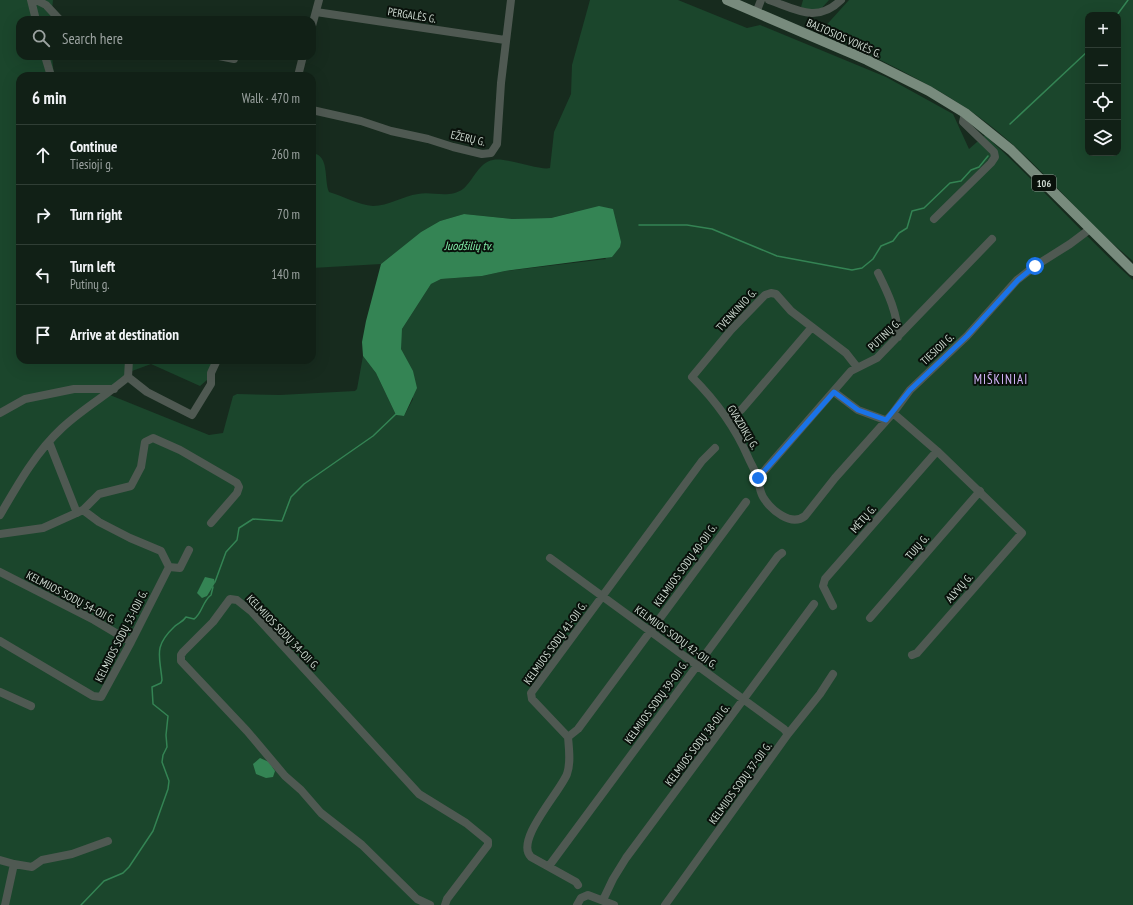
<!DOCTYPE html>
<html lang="en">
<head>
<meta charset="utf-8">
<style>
  body { margin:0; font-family:"PT Sans Narrow",sans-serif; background:#1e2d23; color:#f1f3f6 }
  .controls { position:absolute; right:12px; top:12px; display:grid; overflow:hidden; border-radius:8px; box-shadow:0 4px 16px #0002 }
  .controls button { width:36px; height:36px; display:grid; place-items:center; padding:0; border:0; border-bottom:1px solid #303e35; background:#112016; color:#f1f3f6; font:20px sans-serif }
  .stop { position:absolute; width:12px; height:12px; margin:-9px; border:3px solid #1a73e8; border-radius:50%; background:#fff }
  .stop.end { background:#1a73e8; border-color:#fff; box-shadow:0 1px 4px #0008 }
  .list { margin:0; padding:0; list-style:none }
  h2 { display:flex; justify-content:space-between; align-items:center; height:52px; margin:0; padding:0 16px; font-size:17px }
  h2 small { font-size:13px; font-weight:400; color:#9ca3a1 }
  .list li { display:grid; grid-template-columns:26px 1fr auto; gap:12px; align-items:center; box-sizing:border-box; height:60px; padding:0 16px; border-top:1px solid #303e35 }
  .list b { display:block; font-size:15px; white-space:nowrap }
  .list p { margin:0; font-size:13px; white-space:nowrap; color:#9ca3a1 }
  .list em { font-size:13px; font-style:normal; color:#9ca3a1 }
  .icon { flex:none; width:22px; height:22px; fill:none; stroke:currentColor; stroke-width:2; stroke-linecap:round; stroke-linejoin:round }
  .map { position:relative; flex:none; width:1133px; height:905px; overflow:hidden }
  .search { position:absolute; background:#112016; box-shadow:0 4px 16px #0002; left:16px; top:16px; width:300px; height:44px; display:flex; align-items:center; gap:10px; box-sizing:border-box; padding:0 14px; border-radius:12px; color:#9ca3a1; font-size:15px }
  .panel { position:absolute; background:#112016; box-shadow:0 4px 16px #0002; left:16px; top:72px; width:300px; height:292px; border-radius:12px }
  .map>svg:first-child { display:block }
</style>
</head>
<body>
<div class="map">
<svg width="1133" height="905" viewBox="0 0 1133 905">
  <rect width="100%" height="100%" fill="#172b1e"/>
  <path fill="#1b462c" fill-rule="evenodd" d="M 0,0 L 53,0 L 51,20 L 20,20 L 20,56 L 52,56 L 54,76 L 20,76 L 20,360 L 216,360 L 207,380 L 200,386 L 151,364 L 132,371 L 105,393 L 209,435 L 223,433 L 233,396 L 237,394 L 280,395 L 355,391 L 357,389 L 363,356 L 376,373 L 396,415 L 404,416 L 413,399 L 401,349 L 400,340 L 402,329 L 431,284 L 441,279 L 482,276 L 505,271 L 606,259 L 574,212 L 551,218 L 512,219 L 464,214 L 440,221 L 421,232 L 381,264 L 312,268 L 312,155 L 316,154 C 329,159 324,180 329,192 C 343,196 359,205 373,206 C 388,206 403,196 418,194 C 432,191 449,199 463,189 C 473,181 479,162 493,160 C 506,157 541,171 550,168 L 554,132 L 571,94 L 572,65 L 590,0 L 678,0 L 747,28 L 760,25 L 886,77 L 953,114 L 969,149 L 985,135 C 1036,181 1082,234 1133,280 L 1133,905 L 0,905 Z
    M 803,0 L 829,0 L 820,10 L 807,10 L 801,7 Z
    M 849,0 L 1133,0 L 1133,261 C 1084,221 1046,171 997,131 C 945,88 881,61 821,31 ZM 1088,15 L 1118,15 L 1118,153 L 1088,153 Z"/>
  <path fill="#348454" d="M 599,206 L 613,209 L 621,242 L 620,247 L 612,257 L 505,271 L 482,276 L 441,279 L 431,284 L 402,329 L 401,349 L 413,371 L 417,388 L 404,416 L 396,415 L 376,373 L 363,356 L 362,342 L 366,321 L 381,264 L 421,232 L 440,221 L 464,214 L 512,219 L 551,218 Z
    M 205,577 L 214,579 L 215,583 L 207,596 L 202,598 L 197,593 Z
    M 260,758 L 269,762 L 275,771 L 273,777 L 266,778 L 256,774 L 253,764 Z"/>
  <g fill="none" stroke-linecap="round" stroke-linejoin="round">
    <path stroke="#348454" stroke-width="1.5" d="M 1117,15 L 1128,0
      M 1010,124 L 1088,51
      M 639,225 L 687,225 L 712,229 L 777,256 L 852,270 L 862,268 L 873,259 L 881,246 L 893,241 L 899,233 L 907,228 L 912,211 L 924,208 L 950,183 L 961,181 L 971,170 L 979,167 L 988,156
      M 215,582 L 226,552 L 237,540 L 239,528 L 253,519 L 282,521 L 291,497 L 304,484 L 373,436 L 396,414
      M 81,905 L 104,881 L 123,873 L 129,867 L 153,831 L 168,789 L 169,781 L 162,762 L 163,755 L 167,747 L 166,735 L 168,716 L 153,704 L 152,687 L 161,683 L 162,680 C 160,656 153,647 174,627 C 178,623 183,622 186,617 L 194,619 C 202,614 202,602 211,595 L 213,587"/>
    <path stroke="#4f5952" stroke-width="8" d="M 31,0 L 36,20
      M 36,0 L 46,5 L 60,20
      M 769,0 C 795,9 817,24 841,0
      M 316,12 L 505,40
      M 756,13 L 761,0
      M 312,26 L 319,0
      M 45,56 L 51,76
      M 219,56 L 234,59
      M 298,76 L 303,56
      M 312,110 L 361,121 L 391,131 L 428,139 L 453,147 L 482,154 L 491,153 L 497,144 L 501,83 L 511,0
      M 934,219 L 991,163 L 995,157 L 994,152 L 963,122 L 965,113
      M 878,273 C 888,293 898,314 898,337
      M 857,367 L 846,353 L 791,311 L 776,294 L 771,293 L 765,295 L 731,330 L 692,377 C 715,400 735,427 748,457 C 751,464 756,472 758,479 C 759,485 760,492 763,497 C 771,510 791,527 805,516 L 835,478 L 893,413 L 910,390 L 967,336 L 1017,280 L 1035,266 L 1070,244 L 1090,229
      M 128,377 L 147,392 L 192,415 L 211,384 L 211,373 L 217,360
      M 834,392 L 858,410 L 885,420
      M 0,413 L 25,399 L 74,389 L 114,389
      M 893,413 L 937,451 L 1022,533 L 917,653 L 912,655
      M 728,420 L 742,409 L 812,327
      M 49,442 L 77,513
      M 758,478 L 851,371 L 877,358 L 992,239
      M 83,510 L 99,494 L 131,486 L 141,467 L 145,442 L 153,438 L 180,450 L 237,483 L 239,487 L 237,493 L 211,523
      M 0,515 C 18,484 36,452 62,428 C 82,409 107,395 128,377 L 129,360
      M 0,534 L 43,528 L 83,510 L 99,522 L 130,538 L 161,551 L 169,567 L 180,568 L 189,550
      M 550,558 L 784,729 L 788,734
      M 0,572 L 94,620 L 131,642
      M 833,606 L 823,586 L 825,579 L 937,451
      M 870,618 L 980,491
      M 0,641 L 93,696 L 101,697 L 131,642 L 169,567
      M 0,692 L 31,706
      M 568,737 L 578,729 L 746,502
      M 0,860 L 14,864
      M 549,866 L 778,556 L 782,553
      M 578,885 L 576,882 L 531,857 C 514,841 560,792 567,774 C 571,763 569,749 568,737 L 532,699 L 531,693 L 702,461 L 715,448
      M 603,900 L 613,879 L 626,858 L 814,604
      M 5,905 L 14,864 L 32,867 L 42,860 L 72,854 L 108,841
      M 430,905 L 417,899 L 362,845 L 321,813 L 301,790 L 285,776 L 247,731 L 181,661 L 181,655 L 183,652 L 213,622 L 230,599 L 237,600 L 252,612 L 419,794 L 466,823 L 488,841 L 488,845 L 447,899 L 445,905
      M 577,905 L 581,898 L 588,895 L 614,905
      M 665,905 L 788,734 L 820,694 L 833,674"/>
    <path stroke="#788b7d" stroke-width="10" d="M 727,0 L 867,60 L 929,91 L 965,113 L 1011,150 L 1133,271"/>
  </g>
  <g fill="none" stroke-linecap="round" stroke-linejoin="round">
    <path stroke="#1a73e8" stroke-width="5" d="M 758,478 L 834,392 L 858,410 L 886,420 L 910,390 L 967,336 L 1018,280 L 1035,266"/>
  </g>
  <g text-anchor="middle" stroke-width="4" stroke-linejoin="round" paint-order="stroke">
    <rect fill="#09110b" stroke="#929d95" stroke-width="1" x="1032" y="175" width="24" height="16" rx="3"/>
    <g font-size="10" font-weight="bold" fill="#cdd9d0">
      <text x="1044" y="187">106</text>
    </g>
    <g font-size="11" fill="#cdd9d0" stroke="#09110b">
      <text transform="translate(412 15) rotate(9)" y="4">PERGALĖS G.</text>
      <text transform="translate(844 38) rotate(24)" y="4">BALTOSIOS VOKĖS G.</text>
      <text transform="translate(468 138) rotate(13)" y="4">EŽERŲ G.</text>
      <text transform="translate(736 310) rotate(-47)" y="4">TVENKINIO G.</text>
      <text transform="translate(884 335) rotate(-44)" y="4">PUTINŲ G.</text>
      <text transform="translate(937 349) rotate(-43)" y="4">TIESIOJI G.</text>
      <text transform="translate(743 427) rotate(59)" y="4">GVAZDIKŲ G.</text>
      <text transform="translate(863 519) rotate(-49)" y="4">MĖTŲ G.</text>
      <text transform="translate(917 547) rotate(-49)" y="4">TUJŲ G.</text>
      <text transform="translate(685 565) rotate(-54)" y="4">KELMIJOS SODŲ 40-OJI G.</text>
      <text transform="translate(959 588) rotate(-49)" y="4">ALYVŲ G.</text>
      <text transform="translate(71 597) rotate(28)" y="4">KELMIJOS SODŲ 54-OJI G.</text>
      <text transform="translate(283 632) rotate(46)" y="4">KELMIJOS SODŲ 34-OJI G.</text>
      <text transform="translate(121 636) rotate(-63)" y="4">KELMIJOS SODŲ 53-IOJI G.</text>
      <text transform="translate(676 637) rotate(36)" y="4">KELMIJOS SODŲ 42-OJI G.</text>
      <text transform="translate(555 643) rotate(-54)" y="4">KELMIJOS SODŲ 41-OJI G.</text>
      <text transform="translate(656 702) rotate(-54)" y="4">KELMIJOS SODŲ 39-OJI G.</text>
      <text transform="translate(697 745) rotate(-53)" y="4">KELMIJOS SODŲ 38-OJI G.</text>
      <text transform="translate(740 783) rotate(-54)" y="4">KELMIJOS SODŲ 37-OJI G.</text>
    </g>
    <g font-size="12" font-style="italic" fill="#81eda8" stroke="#09110b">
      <text x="468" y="250">Juodšilių tv.</text>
    </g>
    <g font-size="13" letter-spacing="1" fill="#d3b5fa" stroke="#09110b">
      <text x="1001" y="384">MIŠKINIAI</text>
    </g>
  </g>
</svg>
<div class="controls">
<button>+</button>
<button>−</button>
<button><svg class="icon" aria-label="locate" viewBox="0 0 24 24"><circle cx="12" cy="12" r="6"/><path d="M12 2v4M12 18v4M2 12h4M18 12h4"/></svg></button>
<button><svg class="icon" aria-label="layers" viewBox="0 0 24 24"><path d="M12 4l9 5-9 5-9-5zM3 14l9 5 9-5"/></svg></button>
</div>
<div class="stop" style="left:1035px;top:266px"></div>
<div class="stop end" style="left:758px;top:478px"></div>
<div class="search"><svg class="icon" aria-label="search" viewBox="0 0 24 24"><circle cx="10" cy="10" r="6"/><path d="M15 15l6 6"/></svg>Search here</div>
<section class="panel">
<h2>6 min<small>Walk · 470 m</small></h2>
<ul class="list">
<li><svg class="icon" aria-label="ahead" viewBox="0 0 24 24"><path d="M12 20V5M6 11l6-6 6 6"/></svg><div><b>Continue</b><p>Tiesioji g.</p></div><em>260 m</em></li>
<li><svg class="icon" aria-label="right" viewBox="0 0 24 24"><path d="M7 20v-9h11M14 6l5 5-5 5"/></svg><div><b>Turn right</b></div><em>70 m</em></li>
<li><svg class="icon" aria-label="left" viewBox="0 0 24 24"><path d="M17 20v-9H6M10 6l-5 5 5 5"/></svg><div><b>Turn left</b><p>Putinų g.</p></div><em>140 m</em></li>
<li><svg class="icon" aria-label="arrive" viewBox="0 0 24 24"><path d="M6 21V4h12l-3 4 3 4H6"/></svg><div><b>Arrive at destination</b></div></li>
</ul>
</section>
</div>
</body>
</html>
